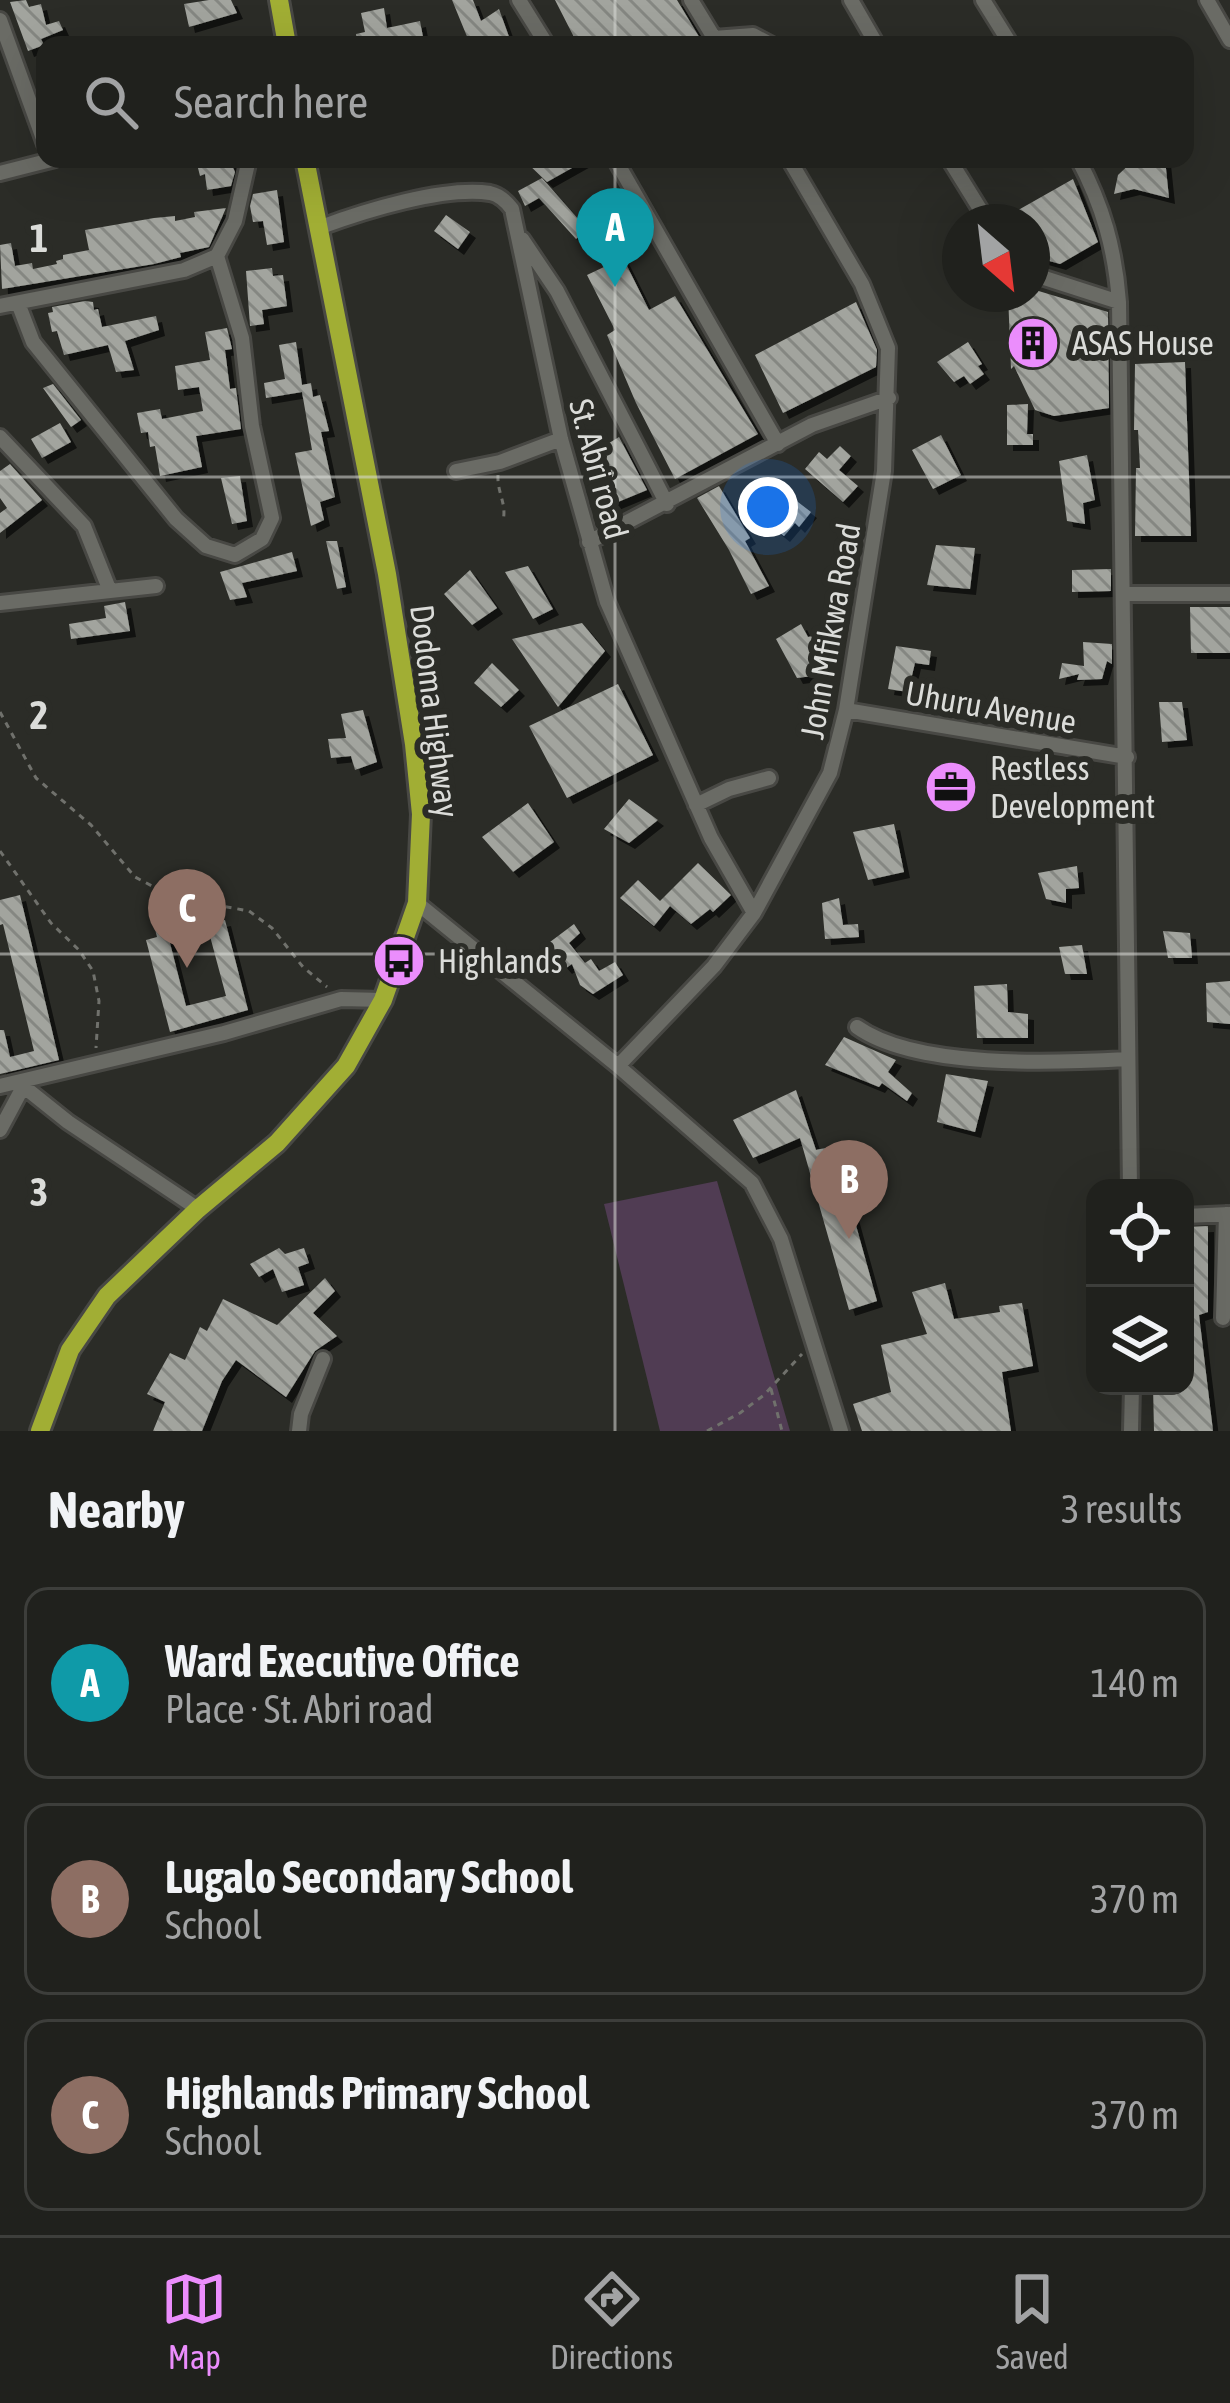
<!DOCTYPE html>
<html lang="en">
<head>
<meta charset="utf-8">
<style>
  body { margin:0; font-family:"Asap Condensed",sans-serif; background:#2d2e2a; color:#f1f3f6 }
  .controls { position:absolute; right:36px; bottom:36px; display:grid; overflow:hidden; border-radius:24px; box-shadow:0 12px 48px #0002 }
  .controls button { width:108px; height:108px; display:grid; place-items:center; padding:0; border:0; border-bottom:3px solid #3d3e3b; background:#20211d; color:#f1f3f6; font:60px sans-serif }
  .compass { position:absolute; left:942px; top:204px; width:108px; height:108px; border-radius:50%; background:#20211d; box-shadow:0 12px 48px #0002; rotate:152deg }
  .you { position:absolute; left:768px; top:507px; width:42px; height:42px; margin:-30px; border:9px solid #fff; border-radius:50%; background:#1a73e8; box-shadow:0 0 0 18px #1a73e833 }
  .badge { display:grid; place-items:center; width:78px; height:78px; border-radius:50%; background:#eb8dfc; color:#fff; font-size:39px; font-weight:700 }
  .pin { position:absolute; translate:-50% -99px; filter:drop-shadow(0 3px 6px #0008) }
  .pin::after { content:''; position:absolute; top:63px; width:42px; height:36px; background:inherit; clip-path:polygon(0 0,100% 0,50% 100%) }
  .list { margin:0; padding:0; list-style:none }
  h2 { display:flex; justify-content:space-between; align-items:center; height:156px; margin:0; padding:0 48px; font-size:51px }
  h2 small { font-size:39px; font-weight:400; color:#a2a3a4 }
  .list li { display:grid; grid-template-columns:78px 1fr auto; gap:36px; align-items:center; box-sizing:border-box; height:192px; margin:0 24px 24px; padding:0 24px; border:3px solid #3d3e3b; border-radius:24px }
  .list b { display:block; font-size:45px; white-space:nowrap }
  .list p { margin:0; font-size:39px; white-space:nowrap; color:#a2a3a4 }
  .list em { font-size:39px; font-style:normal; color:#a2a3a4 }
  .icon { flex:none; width:66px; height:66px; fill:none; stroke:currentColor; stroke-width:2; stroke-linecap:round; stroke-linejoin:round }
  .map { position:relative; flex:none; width:1230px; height:1431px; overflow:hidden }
  .search { position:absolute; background:#20211d; box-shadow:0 12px 48px #0002; left:36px; right:36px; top:36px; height:132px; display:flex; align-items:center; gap:30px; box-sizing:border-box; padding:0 42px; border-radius:24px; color:#a2a3a4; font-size:45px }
  .sheet { height:804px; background:#20211d }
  nav { display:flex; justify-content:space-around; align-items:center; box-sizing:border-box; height:168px; border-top:3px solid #3d3e3b; background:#20211d; font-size:33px; color:#a2a3a4 }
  nav a { display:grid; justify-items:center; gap:6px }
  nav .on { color:#eb8dfc }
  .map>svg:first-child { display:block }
</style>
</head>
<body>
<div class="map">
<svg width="1230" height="1431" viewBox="0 0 1230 1431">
  <defs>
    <pattern id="building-back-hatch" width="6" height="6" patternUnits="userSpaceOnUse" patternTransform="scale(3)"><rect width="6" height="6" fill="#a2a49e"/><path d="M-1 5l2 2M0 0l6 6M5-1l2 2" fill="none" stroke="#858782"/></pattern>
    <filter id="shadow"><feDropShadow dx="6" dy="6" stdDeviation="0" flood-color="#0009"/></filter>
  </defs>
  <rect width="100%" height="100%" fill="#2b2c27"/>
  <path fill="#503c53" d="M 717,1181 L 790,1431 L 660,1431 L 604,1204 Z"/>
  <path fill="url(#building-back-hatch)" fill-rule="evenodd" filter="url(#shadow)" d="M 26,0 L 29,7 L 41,4 L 46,25 L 59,21 L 63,30 L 41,39 L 44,45 L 28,51 L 10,2 Z
    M 209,0 L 231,0 L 237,13 L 189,27 L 184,4 Z
    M 452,0 L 473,0 L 481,21 L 499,9 L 512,45 L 481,45 L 478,37 L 468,39 Z
    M 555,0 L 677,0 L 704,45 L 578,45 Z
    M 384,8 L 387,28 L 420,21 L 423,37 L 358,45 L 356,34 L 365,32 L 361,13 Z
    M 229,159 L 235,172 L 231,186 L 207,190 L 205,174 L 200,176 L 197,164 Z
    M 523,159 L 588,159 L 547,182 Z
    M 1135,159 L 1165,159 L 1169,198 L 1134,189 L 1114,194 L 1118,175 Z
    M 542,178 L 579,220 L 587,213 L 595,222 L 576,239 L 539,198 L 525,206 L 518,191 Z
    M 1073,179 L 1098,242 L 1060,264 L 1032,256 L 1032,222 L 999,221 Z
    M 277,190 L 284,242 L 267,245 L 263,221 L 253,222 L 250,206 L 253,194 Z
    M 226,208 L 209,247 L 180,253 L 181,257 L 154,264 L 2,289 L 0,245 L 11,243 L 15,266 L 32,263 L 33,269 L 57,264 L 56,261 L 63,259 L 63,255 L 89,250 L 85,230 L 154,218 L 175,216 L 175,221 L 195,217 L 194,212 Z
    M 446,215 L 470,232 L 458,249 L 434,231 Z
    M 623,258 L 649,310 L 675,296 L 758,434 L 675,479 L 636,403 L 607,335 L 615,330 L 587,275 Z
    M 272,268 L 273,276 L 283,275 L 287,306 L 262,310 L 264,324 L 250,326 L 246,271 Z
    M 1032,289 L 1108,312 L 1109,408 L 1054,416 L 1035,410 L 1014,366 L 1011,369 L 1008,294 L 1032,294 Z
    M 85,301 L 93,302 L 94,310 L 98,309 L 102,327 L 156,316 L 159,330 L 125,341 L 134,370 L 116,372 L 108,345 L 64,355 L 57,331 L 52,332 L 48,313 L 53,312 L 52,307 Z
    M 856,302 L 877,350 L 876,367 L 783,413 L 755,355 Z
    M 227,328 L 232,349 L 225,350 L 230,389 L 236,388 L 241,429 L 196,436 L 202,467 L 160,476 L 155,446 L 150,447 L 148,432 L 141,433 L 137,413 L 160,409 L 162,419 L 203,411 L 199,387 L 178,390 L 175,366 L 210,360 L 205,332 Z
    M 296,342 L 302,385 L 311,383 L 313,397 L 320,395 L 329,431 L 321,432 L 335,497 L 320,502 L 324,520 L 311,526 L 295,453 L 312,450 L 302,392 L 266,398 L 264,383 L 285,379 L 279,345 Z
    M 968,342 L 982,364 L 978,366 L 984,374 L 970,384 L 964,376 L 954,382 L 937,362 Z
    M 1185,362 L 1191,536 L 1135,536 L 1136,468 L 1140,468 L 1138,430 L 1134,430 L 1135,364 Z
    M 53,384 L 81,420 L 71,427 L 43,388 Z
    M 1028,404 L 1027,434 L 1033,434 L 1033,445 L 1007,445 L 1007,405 Z
    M 60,423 L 71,442 L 42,458 L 31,439 Z
    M 941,435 L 961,475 L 933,489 L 912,450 Z
    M 619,437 L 647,490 L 601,509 L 581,460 Z
    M 840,446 L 851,456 L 839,470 L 858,486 L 843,502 L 805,469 L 819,452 L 827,459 Z
    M 1087,455 L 1095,500 L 1083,503 L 1085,524 L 1067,521 L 1059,461 Z
    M 10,464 L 42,500 L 0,533 L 0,513 L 7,508 L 0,498 L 0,471 Z
    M 240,476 L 247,521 L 232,524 L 221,478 Z
    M 719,486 L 750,538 L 745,541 L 769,586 L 751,594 L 729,550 L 697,498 Z
    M 785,492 L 811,512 L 799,527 L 795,523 L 784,536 L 769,524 L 773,519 L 767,515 Z
    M 326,541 L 337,541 L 346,587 L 337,589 Z
    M 936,545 L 975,548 L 970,589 L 927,585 Z
    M 292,552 L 297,571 L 242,583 L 247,597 L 230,600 L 220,572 Z
    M 528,566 L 553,609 L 533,619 L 505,572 Z
    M 1111,569 L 1111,591 L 1072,592 L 1072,570 Z
    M 470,570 L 497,608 L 472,625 L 444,594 Z
    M 125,602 L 130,631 L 71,639 L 69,624 L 106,618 L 104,606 Z
    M 1190,607 L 1230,607 L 1230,653 L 1191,653 Z
    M 582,623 L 605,651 L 558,707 L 512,639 Z
    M 801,624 L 808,637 L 824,634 L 831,671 L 828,674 L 797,678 L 776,639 Z
    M 1083,642 L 1112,644 L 1112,664 L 1107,661 L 1102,679 L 1077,680 L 1079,674 L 1059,679 L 1062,663 L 1084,666 Z
    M 896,646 L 931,651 L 929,665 L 915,663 L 908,692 L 888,689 Z
    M 492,663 L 519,690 L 501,707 L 474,683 Z
    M 618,684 L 653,755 L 567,798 L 529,726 Z
    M 1159,702 L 1182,702 L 1187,740 L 1162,742 Z
    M 363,710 L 377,762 L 355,770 L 351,756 L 331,758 L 328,739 L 346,738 L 341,714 Z
    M 629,799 L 658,820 L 629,843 L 604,829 Z
    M 528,803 L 554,842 L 513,872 L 482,837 Z
    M 894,824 L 904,872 L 868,880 L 853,832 Z
    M 698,863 L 731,895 L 713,912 L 710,909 L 691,924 L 670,906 L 654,926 L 620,898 L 638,880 L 660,901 Z
    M 1077,866 L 1079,888 L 1066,889 L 1066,903 L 1046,899 L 1038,873 Z
    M 20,895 L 59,1060 L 0,1074 L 0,1030 L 4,1030 L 10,1057 L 34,1051 L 3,924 L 0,925 L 0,900 Z
    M 839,898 L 843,925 L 858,924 L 859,937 L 825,939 L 822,903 Z
    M 210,906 L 214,922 L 225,920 L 248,1010 L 170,1032 L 146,940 L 157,937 L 153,921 ZM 207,925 L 226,996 L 186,1006 L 168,935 Z
    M 574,924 L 580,933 L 569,943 L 585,963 L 591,959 L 599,971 L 615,962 L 623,975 L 593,994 L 580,985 L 572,964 L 566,968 L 546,945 Z
    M 1163,931 L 1190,933 L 1192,958 L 1168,958 Z
    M 1082,945 L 1087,974 L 1065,974 L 1059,947 Z
    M 1230,981 L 1230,1024 L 1207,1022 L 1206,983 Z
    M 1007,984 L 1008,1012 L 1028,1014 L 1028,1038 L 977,1038 L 974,986 Z
    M 844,1037 L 896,1060 L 888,1072 L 912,1093 L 907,1101 L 882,1083 L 879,1087 L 825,1065 Z
    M 946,1074 L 988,1081 L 975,1132 L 937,1122 Z
    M 796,1090 L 816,1150 L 834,1146 L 877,1301 L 849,1310 L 800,1138 L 753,1158 L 733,1120 Z
    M 1208,1226 L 1208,1312 L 1199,1315 L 1213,1431 L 1154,1431 L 1153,1386 L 1185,1386 L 1185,1227 Z
    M 279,1248 L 285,1254 L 304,1248 L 309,1263 L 298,1267 L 304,1285 L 282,1292 L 273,1269 L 259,1277 L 250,1264 Z
    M 325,1278 L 335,1291 L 313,1313 L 337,1336 L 315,1351 L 286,1397 L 236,1360 L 222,1381 L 202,1431 L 153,1431 L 165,1402 L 147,1394 L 170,1353 L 185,1360 L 200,1327 L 207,1331 L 223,1299 L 277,1325 Z
    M 945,1283 L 954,1319 L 1000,1312 L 999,1306 L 1022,1303 L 1033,1366 L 1002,1372 L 1011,1431 L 862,1431 L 853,1404 L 891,1392 L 881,1345 L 927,1334 L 912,1292 Z"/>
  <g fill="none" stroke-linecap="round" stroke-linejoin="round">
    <g stroke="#484844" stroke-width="20">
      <path id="minor" d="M 519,0 L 547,45
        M 691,0 L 716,41
        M 851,0 L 877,45
        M 983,0 L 1011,45
        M 1207,0 L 1230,40
        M 0,20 L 45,144
        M 714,38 L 753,35 L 772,45
        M 615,159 L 778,444
        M 949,159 L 988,222
        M 1078,159 C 1103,206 1115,249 1119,302 L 1130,1188
        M 0,173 L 55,159
        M 321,227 C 364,211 444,186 490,193 C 500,195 506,201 512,209 L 561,439 L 607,602 L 711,838 L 754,913
        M 522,239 L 557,291 L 667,504
        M 1032,274 L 1119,302
        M 18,303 L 33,342 L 176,519 L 206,546 L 235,555 L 262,539 L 272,518 L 252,426 L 242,338 L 217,256
        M 0,306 L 184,270 L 217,256 L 235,221 L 249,159
        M 0,437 L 84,526 L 110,591
        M 456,471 L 500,462 L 561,439
        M 589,542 L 812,425 L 889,398
        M 1125,594 L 1230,594
        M 0,603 L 156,586
        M 846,710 L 1127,757
        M 696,805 L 729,789 L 769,778
        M 417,903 L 618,1066 L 752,1183 L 781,1239 L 841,1431
        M 857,1027 C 916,1069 1055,1063 1127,1059
        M 618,1066 L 714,966 L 754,913 L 830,773 L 846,710 L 884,471 L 888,348 L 862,284 L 789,159
        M 18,1082 L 68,1122 L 198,1209
        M 0,1086 L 224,1033 L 341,999 L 383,1000
        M 0,1130 L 23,1087
        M 1185,1216 L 1230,1214
        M 1223,1318 L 1226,1214
        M 299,1431 L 301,1414 L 323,1359
        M 1131,1431 L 1132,1386"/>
    </g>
    <g stroke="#484844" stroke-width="24">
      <path id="highway" d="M 279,0 L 287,45
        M 40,1431 L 70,1350 L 107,1296 L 198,1209 L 277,1143 L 346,1066 L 383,1000 L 417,903 L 421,814 L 414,744 L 387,574 L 305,159"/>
    </g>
    <path stroke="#70716c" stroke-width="3" stroke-dasharray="6 6" stroke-linecap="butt" d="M 498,475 C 497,493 507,503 503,521
      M 0,712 L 36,778 L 91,825 L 135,877 L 173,897 L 249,911 L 272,928 L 303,967 L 327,987
      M 0,851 L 51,923 L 79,950 L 93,971 L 99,1001 L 96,1048
      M 771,1389 L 782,1431
      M 707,1431 L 740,1413 L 764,1395 L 802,1354"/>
    <use href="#minor" stroke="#6a6b65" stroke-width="14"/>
    <use href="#highway" stroke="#a1ae34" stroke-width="18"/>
  </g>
  <path fill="none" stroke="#dbdcd9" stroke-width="3" stroke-opacity="0.55" d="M 615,0 L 615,45M 615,159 L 615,1431M 0,477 L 1230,477M 0,954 L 1230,954"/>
  <defs>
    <g id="building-disc" transform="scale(2.7)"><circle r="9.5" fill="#eb8dfc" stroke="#2b2c27"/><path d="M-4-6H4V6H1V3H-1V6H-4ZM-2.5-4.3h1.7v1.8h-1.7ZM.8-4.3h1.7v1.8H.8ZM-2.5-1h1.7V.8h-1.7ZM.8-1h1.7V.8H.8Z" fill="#111"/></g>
    <g id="office-disc" transform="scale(2.7)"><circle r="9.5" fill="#eb8dfc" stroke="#2b2c27"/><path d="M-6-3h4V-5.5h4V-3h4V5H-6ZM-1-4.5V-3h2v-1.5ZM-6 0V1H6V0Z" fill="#111"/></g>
    <g id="bus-disc" transform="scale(2.7)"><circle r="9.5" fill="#eb8dfc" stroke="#2b2c27"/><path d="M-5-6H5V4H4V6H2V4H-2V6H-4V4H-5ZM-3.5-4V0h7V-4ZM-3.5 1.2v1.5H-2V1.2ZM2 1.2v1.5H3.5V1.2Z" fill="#111"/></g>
  </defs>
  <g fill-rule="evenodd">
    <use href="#building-disc" x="1033" y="343"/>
    <use href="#office-disc" x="951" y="787"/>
    <use href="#bus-disc" x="399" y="961"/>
  </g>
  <g text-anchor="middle" stroke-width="12" stroke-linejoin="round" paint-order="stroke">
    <g font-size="33" fill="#dbdcd9" stroke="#2b2c27" text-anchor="start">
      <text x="1072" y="355">ASAS House</text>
      <text x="990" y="780">Restless<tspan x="990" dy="38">Development</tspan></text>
      <text x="438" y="973">Highlands</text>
    </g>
    <g font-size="33" fill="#dbdcd9" stroke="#2b2c27">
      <text transform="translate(599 469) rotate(75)" y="12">St. Abri road</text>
      <text transform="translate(830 631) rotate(-80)" y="12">John Mfikwa Road</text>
      <text transform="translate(991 707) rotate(10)" y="12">Uhuru Avenue</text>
      <text transform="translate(435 711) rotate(83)" y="12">Dodoma Highway</text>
    </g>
  </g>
  <g font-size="39" text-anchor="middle" font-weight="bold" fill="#dbdcd9" stroke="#2b2c27" stroke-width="12" stroke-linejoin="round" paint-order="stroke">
    <text x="39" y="252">1</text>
    <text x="39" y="729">2</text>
    <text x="39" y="1206">3</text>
  </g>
</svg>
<div class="controls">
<button><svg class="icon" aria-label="locate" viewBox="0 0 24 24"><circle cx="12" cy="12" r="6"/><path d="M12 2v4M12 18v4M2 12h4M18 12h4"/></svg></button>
<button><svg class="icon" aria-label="layers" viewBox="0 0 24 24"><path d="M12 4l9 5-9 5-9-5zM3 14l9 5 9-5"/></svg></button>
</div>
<svg class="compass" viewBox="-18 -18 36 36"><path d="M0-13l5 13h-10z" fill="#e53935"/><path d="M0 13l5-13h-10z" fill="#a2a3a4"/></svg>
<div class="you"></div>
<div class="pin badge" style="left:615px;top:287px;background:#0f9aa8">A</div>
<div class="pin badge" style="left:849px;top:1239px;background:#8d6e63">B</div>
<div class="pin badge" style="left:187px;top:968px;background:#8d6e63">C</div>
<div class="search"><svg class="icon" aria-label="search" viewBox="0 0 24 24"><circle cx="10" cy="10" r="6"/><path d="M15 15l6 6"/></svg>Search here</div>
</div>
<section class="sheet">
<h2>Nearby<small>3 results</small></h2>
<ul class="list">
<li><span class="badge" style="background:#0f9aa8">A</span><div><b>Ward Executive Office</b><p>Place · St. Abri road</p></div><em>140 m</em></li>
<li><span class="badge" style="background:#8d6e63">B</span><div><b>Lugalo Secondary School</b><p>School</p></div><em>370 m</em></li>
<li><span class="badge" style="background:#8d6e63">C</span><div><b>Highlands Primary School</b><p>School</p></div><em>370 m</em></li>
</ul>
</section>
<nav>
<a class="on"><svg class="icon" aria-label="map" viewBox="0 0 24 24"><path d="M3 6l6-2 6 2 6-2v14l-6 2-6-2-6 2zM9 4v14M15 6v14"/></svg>Map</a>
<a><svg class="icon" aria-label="directions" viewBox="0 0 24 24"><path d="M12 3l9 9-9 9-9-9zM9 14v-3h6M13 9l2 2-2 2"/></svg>Directions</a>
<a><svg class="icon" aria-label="saved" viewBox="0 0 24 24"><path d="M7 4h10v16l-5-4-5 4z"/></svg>Saved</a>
</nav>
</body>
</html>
